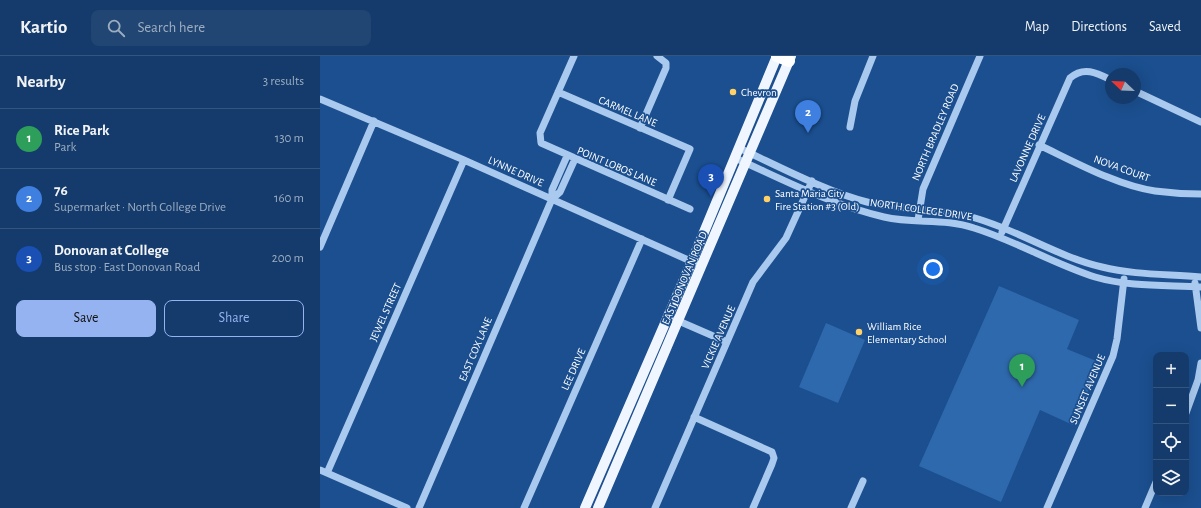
<!DOCTYPE html>
<html lang="en">
<head>
<meta charset="utf-8">
<style>
  body { margin:0; font-family:"Alegreya Sans",sans-serif; background:#214673; color:#f1f3f6 }
  .controls { position:absolute; right:12px; bottom:12px; display:grid; overflow:hidden; border-radius:8px; box-shadow:0 4px 16px #0002 }
  .controls button { width:36px; height:36px; display:grid; place-items:center; padding:0; border:0; border-bottom:1px solid #33557e; background:#143b6b; color:#f1f3f6; font:20px sans-serif }
  .compass { position:absolute; left:785px; top:12px; width:36px; height:36px; border-radius:50%; background:#143b6b; box-shadow:0 4px 16px #0002; rotate:293deg }
  .you { position:absolute; left:613px; top:213px; width:14px; height:14px; margin:-10px; border:3px solid #fff; border-radius:50%; background:#1a73e8; box-shadow:0 0 0 6px #1a73e833 }
  .badge { display:grid; place-items:center; width:26px; height:26px; border-radius:50%; background:#95b2f1; color:#fff; font-size:13px; font-weight:700 }
  .pin { position:absolute; translate:-50% -33px; filter:drop-shadow(0 1px 2px #0008) }
  .pin::after { content:''; position:absolute; top:21px; width:14px; height:12px; background:inherit; clip-path:polygon(0 0,100% 0,50% 100%) }
  .list { margin:0; padding:0; list-style:none }
  h2 { display:flex; justify-content:space-between; align-items:center; height:52px; margin:0; padding:0 16px; font-size:17px }
  h2 small { font-size:13px; font-weight:400; color:#9dadc1 }
  .list li { display:grid; grid-template-columns:26px 1fr auto; gap:12px; align-items:center; box-sizing:border-box; height:60px; padding:0 16px; border-top:1px solid #33557e }
  .list b { display:block; font-size:15px; white-space:nowrap }
  .list p { margin:0; font-size:13px; white-space:nowrap; color:#9dadc1 }
  .list em { font-size:13px; font-style:normal; color:#9dadc1 }
  .actions { display:flex; gap:8px; padding:12px 16px }
  .actions a { flex:1; padding:9px 0; border:1px solid #95b2f1; border-radius:8px; text-align:center; font-size:14px; color:#95b2f1 }
  .actions .main { background:#95b2f1; color:#111 }
  .icon { flex:none; width:22px; height:22px; fill:none; stroke:currentColor; stroke-width:2; stroke-linecap:round; stroke-linejoin:round }
  .map { position:relative; flex:none; width:881px; height:452px; overflow:hidden }
  header { display:flex; align-items:center; gap:24px; box-sizing:border-box; height:56px; padding:0 20px; background:#143b6b; border-bottom:1px solid #33557e }
  header strong { font-size:19px }
  nav { display:flex; gap:22px; margin-inline-start:auto; font-size:14px }
  .search { width:280px; height:36px; background:#214673; display:flex; align-items:center; gap:10px; box-sizing:border-box; padding:0 14px; border-radius:8px; color:#9dadc1; font-size:15px }
  main { display:flex }
  aside { flex:1; background:#143b6b }
  .map>svg:first-child { display:block }
</style>
</head>
<body>
<header>
<strong>Kartio</strong>
<div class="search"><svg class="icon" aria-label="search" viewBox="0 0 24 24"><circle cx="10" cy="10" r="6"/><path d="M15 15l6 6"/></svg>Search here</div>
<nav><a>Map</a><a>Directions</a><a>Saved</a></nav>
</header>
<main>
<aside>
<h2>Nearby<small>3 results</small></h2>
<ul class="list">
<li><span class="badge" style="background:#2e9e5b">1</span><div><b>Rice Park</b><p>Park</p></div><em>130 m</em></li>
<li><span class="badge" style="background:#3f7fe0">2</span><div><b>76</b><p>Supermarket · North College Drive</p></div><em>160 m</em></li>
<li><span class="badge" style="background:#1a4fb4">3</span><div><b>Donovan at College</b><p>Bus stop · East Donovan Road</p></div><em>200 m</em></li>
</ul>
<div class="actions"><a class="main">Save</a><a>Share</a></div>
</aside>
<div class="map">
<svg width="881" height="452" viewBox="0 0 881 452">
  <rect width="100%" height="100%" fill="#1b4f8f"/>
  <path fill="#2e69ad" d="M 679,230 L 759,264 L 747,293 L 781,307 L 753,369 L 720,354 L 681,446 L 599,410 Z
    M 506,267 L 545,284 L 518,347 L 479,331 Z"/>
  <g fill="none" stroke-linecap="round" stroke-linejoin="round">
    <path stroke="#a9c9ee" stroke-width="7" d="M 254,0 L 220,77 L 221,87 L 370,153
      M 815,35 L 881,66
      M 238,36 L 370,93 L 348,144
      M 0,43 L 144,104 L 375,207
      M 530,71 L 535,45 L 553,0
      M 320,72 L 346,12 L 346,7 L 337,0
      M 719,89 C 753,105 798,130 835,135 C 850,137 866,138 881,138
      M 419,92 C 458,110 507,136 547,146 C 582,154 620,152 655,162 C 698,174 738,201 782,211 C 814,219 848,218 881,221
      M 415,102 C 464,124 511,149 564,161 C 594,168 625,162 654,172 C 696,185 734,208 775,221 C 809,231 846,229 881,231
      M 232,143 L 240,136 L 255,103
      M 598,164 L 603,133 L 660,0
      M 682,176 L 750,22 C 764,10 777,17 791,24
      M 0,191 L 54,65
      M 875,227 L 881,272
      M 354,263 L 407,286
      M 866,357 L 878,324 L 881,307
      M 374,361 L 452,396 L 454,402 L 452,408 L 433,452
      M 0,414 L 87,452
      M 7,417 L 144,104
      M 99,452 L 232,143 L 232,134 L 247,100
      M 204,452 L 322,183
      M 335,452 L 433,226 L 466,182 L 492,125
      M 531,452 L 543,425
      M 727,452 L 793,300 L 797,283 L 804,223
      M 825,452 L 836,426"/>
    <path stroke="#f0f6ff" stroke-width="10" d="M 265,452 L 372,205 L 457,0
      M 278,452 L 471,0"/>
    <path stroke="#fff" stroke-width="12" d="M 457,0 L 469,5"/>
  </g>
  <g fill="#ffd166" stroke="#1b4f8f" stroke-width="1.5">
    <circle cx="413" cy="36" r="4"/>
    <circle cx="447" cy="143" r="4"/>
    <circle cx="539" cy="276" r="4"/>
  </g>
  <g text-anchor="middle" stroke-width="3.5" stroke-linejoin="round" paint-order="stroke">
    <g font-size="11" fill="#fff" stroke="#1b4f8f" text-anchor="start">
      <text x="421" y="40">Chevron</text>
      <text x="455" y="141">Santa Maria City<tspan x="455" dy="13">Fire Station #3 (Old)</tspan></text>
      <text x="547" y="274">William Rice<tspan x="547" dy="13">Elementary School</tspan></text>
    </g>
    <g font-size="11" fill="#fff" stroke="#1b4f8f">
      <text transform="translate(308 55) rotate(23)" y="4">CARMEL LANE</text>
      <text transform="translate(615 76) rotate(-67)" y="4">NORTH BRADLEY ROAD</text>
      <text transform="translate(707 92) rotate(-66)" y="4">LAVONNE DRIVE</text>
      <text transform="translate(297 110) rotate(23)" y="4">POINT LOBOS LANE</text>
      <text transform="translate(802 112) rotate(20)" y="4">NOVA COURT</text>
      <text transform="translate(196 115) rotate(24)" y="4">LYNNE DRIVE</text>
      <text transform="translate(601 153) rotate(8)" y="4">NORTH COLLEGE DRIVE</text>
      <text transform="translate(364 222) rotate(-67)" y="4">EAST DONOVAN ROAD</text>
      <text transform="translate(65 256) rotate(-66)" y="4">JEWEL STREET</text>
      <text transform="translate(398 281) rotate(-66)" y="4">VICKIE AVENUE</text>
      <text transform="translate(155 293) rotate(-67)" y="4">EAST COX LANE</text>
      <text transform="translate(253 313) rotate(-66)" y="4">LEE DRIVE</text>
      <text transform="translate(767 333) rotate(-67)" y="4">SUNSET AVENUE</text>
    </g>
  </g>
</svg>
<div class="controls">
<button>+</button>
<button>−</button>
<button><svg class="icon" aria-label="locate" viewBox="0 0 24 24"><circle cx="12" cy="12" r="6"/><path d="M12 2v4M12 18v4M2 12h4M18 12h4"/></svg></button>
<button><svg class="icon" aria-label="layers" viewBox="0 0 24 24"><path d="M12 4l9 5-9 5-9-5zM3 14l9 5 9-5"/></svg></button>
</div>
<svg class="compass" viewBox="-18 -18 36 36"><path d="M0-13l5 13h-10z" fill="#e53935"/><path d="M0 13l5-13h-10z" fill="#9dadc1"/></svg>
<div class="you"></div>
<div class="pin badge" style="left:702px;top:331px;background:#2e9e5b">1</div>
<div class="pin badge" style="left:488px;top:77px;background:#3f7fe0">2</div>
<div class="pin badge" style="left:391px;top:141px;background:#1a4fb4">3</div>
</div>
</main>
</body>
</html>
